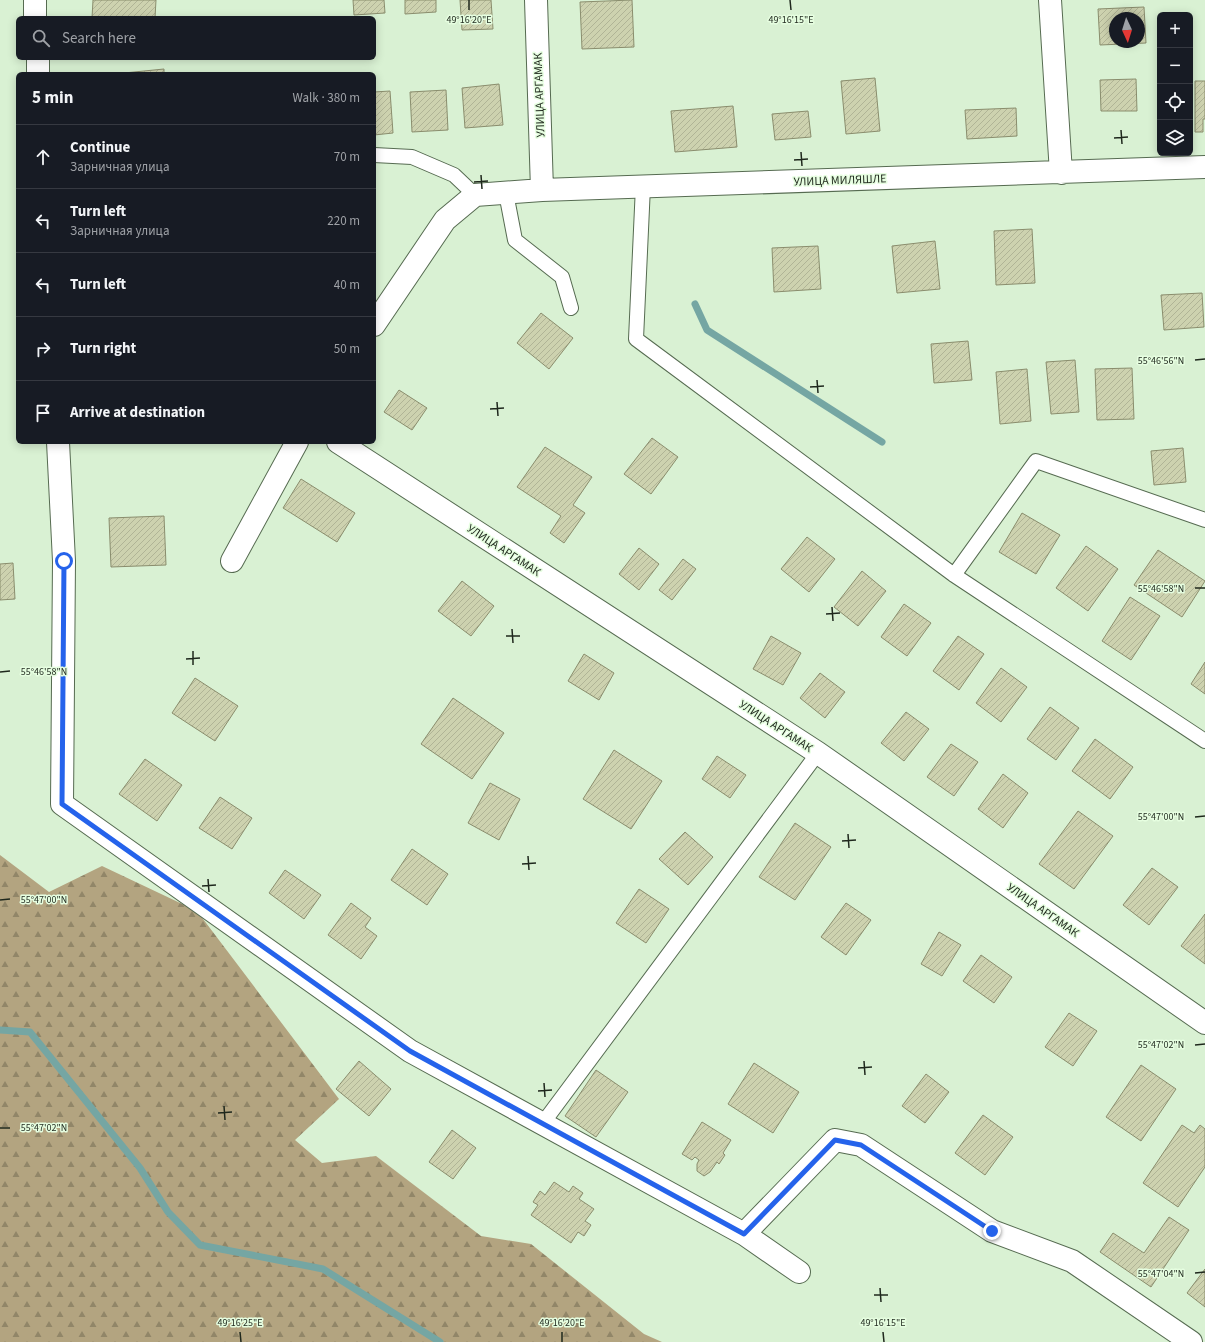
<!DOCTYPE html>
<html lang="en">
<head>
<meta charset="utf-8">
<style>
  body { margin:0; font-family:"Source Sans 3",sans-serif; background:#20242c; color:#f1f3f6 }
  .controls { position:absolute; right:12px; top:12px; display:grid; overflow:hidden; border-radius:6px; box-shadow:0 2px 10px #0003 }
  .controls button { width:36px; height:36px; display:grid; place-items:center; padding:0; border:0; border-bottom:1px solid #363941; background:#171b24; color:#f1f3f6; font:20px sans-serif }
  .compass { position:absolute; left:1109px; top:12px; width:36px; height:36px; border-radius:50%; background:#171b24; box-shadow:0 2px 10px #0003; rotate:176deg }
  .stop { position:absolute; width:12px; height:12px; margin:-9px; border:3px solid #2563eb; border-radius:50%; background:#fff }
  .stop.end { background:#2563eb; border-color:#fff; box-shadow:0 1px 4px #0008 }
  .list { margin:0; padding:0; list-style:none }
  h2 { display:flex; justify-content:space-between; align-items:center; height:52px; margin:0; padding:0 16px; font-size:17px }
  h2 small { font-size:13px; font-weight:400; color:#9ea1a6 }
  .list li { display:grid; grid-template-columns:26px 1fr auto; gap:12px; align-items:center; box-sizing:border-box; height:64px; padding:0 16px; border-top:1px solid #363941 }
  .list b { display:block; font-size:15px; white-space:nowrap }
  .list p { margin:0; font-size:13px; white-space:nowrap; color:#9ea1a6 }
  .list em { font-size:13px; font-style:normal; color:#9ea1a6 }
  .icon { flex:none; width:22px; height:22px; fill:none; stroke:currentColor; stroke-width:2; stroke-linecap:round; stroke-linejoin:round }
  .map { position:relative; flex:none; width:1205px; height:1342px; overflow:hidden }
  .search { position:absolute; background:#171b24; box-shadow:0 2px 10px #0003; left:16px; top:16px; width:360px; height:44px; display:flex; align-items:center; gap:10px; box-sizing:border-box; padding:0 14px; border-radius:6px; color:#9ea1a6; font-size:15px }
  .panel { position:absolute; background:#171b24; box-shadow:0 2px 10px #0003; left:16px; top:72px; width:360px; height:372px; border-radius:6px }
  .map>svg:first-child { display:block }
</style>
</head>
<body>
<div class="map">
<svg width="1205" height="1342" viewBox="0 0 1205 1342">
  <defs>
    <pattern id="forest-firs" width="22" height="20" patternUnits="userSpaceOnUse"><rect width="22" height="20" fill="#b3a480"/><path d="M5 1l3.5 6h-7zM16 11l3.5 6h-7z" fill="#918668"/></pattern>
    <pattern id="building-hatch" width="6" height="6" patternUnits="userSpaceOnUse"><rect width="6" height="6" fill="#cdd2af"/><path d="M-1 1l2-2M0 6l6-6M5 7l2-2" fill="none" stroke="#b0b496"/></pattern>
  </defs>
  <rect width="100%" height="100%" fill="#d9f1d3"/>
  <path fill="url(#forest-firs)" d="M 0,855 L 49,892 L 102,866 L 197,911 L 339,1099 L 295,1140 L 322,1163 L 376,1156 L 481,1236 L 531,1244 L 644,1334 L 662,1342 L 0,1342 Z"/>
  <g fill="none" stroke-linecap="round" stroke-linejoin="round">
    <path stroke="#75a6a3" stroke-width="7" d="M 695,304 L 707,330 L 882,442
      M 0,1030 L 30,1032 L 140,1168 L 168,1212 L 200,1245 L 323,1269 L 440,1342"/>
  </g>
  <path fill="url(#building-hatch)" stroke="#8a8d6d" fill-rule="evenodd" d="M 93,0 L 156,0 L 155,18 L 92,18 Z
    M 353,0 L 384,0 L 385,13 L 354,15 Z
    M 405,0 L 436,0 L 436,12 L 405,14 Z
    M 460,0 L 491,0 L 493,29 L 462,30 Z
    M 632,0 L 634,47 L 582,49 L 580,2 Z
    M 1144,7 L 1146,43 L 1100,45 L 1098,9 ZM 1115,18 L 1139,18 L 1139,42 L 1115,42 Z
    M 164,69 L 164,74 L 114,74 Z
    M 875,78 L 880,131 L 846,134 L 841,81 Z
    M 1136,79 L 1137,111 L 1101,111 L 1100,80 Z
    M 1195,81 L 1205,81 L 1205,119 L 1203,119 L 1203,132 L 1195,132 Z
    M 499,84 L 503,125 L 465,128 L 462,88 Z
    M 446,90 L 448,130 L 412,132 L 410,92 Z
    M 390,91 L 393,133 L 374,135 L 374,92 Z
    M 733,106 L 737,147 L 675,152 L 671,111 Z
    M 1016,108 L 1017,136 L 967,139 L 965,110 Z
    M 808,111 L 811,137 L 775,140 L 772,114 Z
    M 1032,229 L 1035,283 L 996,285 L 994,231 Z
    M 935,241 L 940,289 L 897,293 L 892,246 Z
    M 818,246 L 821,289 L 774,292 L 772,248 Z
    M 1202,293 L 1204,327 L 1164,330 L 1161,295 Z
    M 541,313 L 573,338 L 549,369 L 517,343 Z
    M 968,341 L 972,380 L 934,383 L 931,344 Z
    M 1075,360 L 1079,412 L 1051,414 L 1046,362 Z
    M 1132,368 L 1134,419 L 1097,420 L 1095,369 Z
    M 1027,369 L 1031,421 L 1000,424 L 996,372 Z
    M 399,390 L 427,408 L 412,430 L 384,412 Z
    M 652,438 L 678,457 L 651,494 L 624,474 Z
    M 545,447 L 592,477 L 573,505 L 585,513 L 564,543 L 550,533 L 561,516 L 517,487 Z
    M 1183,448 L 1186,482 L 1154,485 L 1151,451 Z
    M 301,479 L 355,513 L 337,542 L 283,508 Z
    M 1022,513 L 1060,535 L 1036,574 L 999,552 Z
    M 164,516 L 166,565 L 111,567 L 109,518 Z
    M 807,537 L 835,559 L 809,592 L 781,569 Z
    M 1086,546 L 1118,569 L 1088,611 L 1056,588 Z
    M 639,548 L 659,564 L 639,590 L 619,574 Z
    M 1158,550 L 1205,581 L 1182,617 L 1134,585 Z
    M 683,559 L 696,569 L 672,600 L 659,590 Z
    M 13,563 L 15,599 L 0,600 L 0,564 Z
    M 862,571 L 886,591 L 858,626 L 834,607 Z
    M 462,581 L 494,606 L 471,636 L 438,611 Z
    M 1130,597 L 1160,616 L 1131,660 L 1102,641 Z
    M 904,604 L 931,623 L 907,656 L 881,637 Z
    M 771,636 L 801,653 L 783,685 L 753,669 Z
    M 958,636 L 984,654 L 959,690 L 933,671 Z
    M 584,654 L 614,673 L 599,700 L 568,681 Z
    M 1205,662 L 1205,694 L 1191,684 Z
    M 1001,668 L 1027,687 L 1001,722 L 976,703 Z
    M 820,673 L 845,692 L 825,718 L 800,698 Z
    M 195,678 L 238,706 L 215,741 L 172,713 Z
    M 453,698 L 504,733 L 472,779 L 421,744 Z
    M 1050,707 L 1079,728 L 1056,760 L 1027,739 Z
    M 906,712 L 929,729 L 904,761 L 881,743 Z
    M 1095,739 L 1133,767 L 1110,799 L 1072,771 Z
    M 951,744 L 978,762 L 954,796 L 927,777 Z
    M 614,750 L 662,781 L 631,829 L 583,799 Z
    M 717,756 L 746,775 L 730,798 L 702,779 Z
    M 145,759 L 182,785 L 157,821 L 119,794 Z
    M 1003,774 L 1028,793 L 1003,828 L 978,809 Z
    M 490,783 L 520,799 L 499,840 L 468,823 Z
    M 220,797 L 252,818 L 232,849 L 199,828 Z
    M 1078,811 L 1113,836 L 1074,889 L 1039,864 Z
    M 795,823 L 831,847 L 795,900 L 759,877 Z
    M 685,832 L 713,857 L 688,885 L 659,859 Z
    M 412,849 L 448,874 L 427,905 L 391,880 Z
    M 1152,868 L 1178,887 L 1149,925 L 1123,905 Z
    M 285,870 L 321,895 L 304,919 L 269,893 Z
    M 639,889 L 669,909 L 646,943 L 616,923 Z
    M 351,903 L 371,918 L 365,927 L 377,936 L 361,959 L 328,935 Z
    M 846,903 L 871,920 L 846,955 L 821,937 Z
    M 1205,914 L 1205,964 L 1181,946 Z
    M 939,932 L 961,945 L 942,976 L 921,964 Z
    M 981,955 L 1012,977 L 994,1003 L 963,981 Z
    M 1069,1013 L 1097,1031 L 1073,1066 L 1045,1047 Z
    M 359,1061 L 391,1089 L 369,1116 L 336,1089 Z
    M 754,1063 L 799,1092 L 773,1133 L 728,1104 Z
    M 1141,1065 L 1176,1089 L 1141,1141 L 1106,1117 Z
    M 596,1070 L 628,1092 L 596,1137 L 565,1116 Z
    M 926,1074 L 949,1092 L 925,1123 L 902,1106 Z
    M 983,1115 L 1013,1137 L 985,1175 L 955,1153 Z
    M 702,1122 L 731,1140 L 723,1153 L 725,1155 L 719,1164 L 717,1162 L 710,1172 L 704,1176 L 697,1171 L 697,1164 L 699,1160 L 695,1157 L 692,1160 L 682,1154 Z
    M 1182,1125 L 1194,1133 L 1200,1125 L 1205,1129 L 1205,1167 L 1178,1207 L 1143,1183 Z
    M 452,1130 L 476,1148 L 453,1179 L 429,1162 Z
    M 554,1182 L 569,1192 L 573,1186 L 583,1193 L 579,1199 L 594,1209 L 585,1221 L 591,1225 L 584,1236 L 578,1232 L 571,1243 L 531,1215 L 538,1205 L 533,1202 L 540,1191 L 545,1195 Z
    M 1169,1217 L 1189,1230 L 1151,1287 L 1100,1252 L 1113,1233 L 1144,1253 Z
    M 1205,1269 L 1205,1307 L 1187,1293 Z"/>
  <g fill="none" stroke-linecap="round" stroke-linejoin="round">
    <g stroke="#566b51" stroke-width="16">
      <path id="lane" d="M 374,155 L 412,157 L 454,175 L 475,195
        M 643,186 L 636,339 L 954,575 L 1205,741
        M 506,193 L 515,240 L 562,277 L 571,308
        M 954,575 L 1036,461 L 1205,520
        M 543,1123 L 818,753"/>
    </g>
    <g stroke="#566b51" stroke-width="24">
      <path id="street" d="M 35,0 L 35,18
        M 536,0 L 542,190
        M 1050,0 L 1061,173
        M 38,58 L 38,74
        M 374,325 L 445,220 L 475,195 L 542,190 L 1205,167
        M 58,442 L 64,561 L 62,804 L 410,1051 L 744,1234 L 799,1272
        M 338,442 L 818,753 L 1205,1023
        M 232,561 L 297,442
        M 744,1234 L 835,1140 L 861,1145 L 992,1231 L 1072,1261 L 1191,1342"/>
    </g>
    <use href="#lane" stroke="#fff" stroke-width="14"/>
    <use href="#street" stroke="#fff" stroke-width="22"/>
  </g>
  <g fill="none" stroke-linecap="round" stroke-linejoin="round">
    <path stroke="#2563eb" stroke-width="5" d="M 64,561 L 62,804 L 410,1051 L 744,1234 L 835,1140 L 861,1145 L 992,1231"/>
  </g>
  <path fill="none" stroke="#1f281d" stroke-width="1.5" d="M 469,0 L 469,10M 790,0 L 791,10M 1121,130 L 1122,144M 1114,138 L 1128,137M 801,152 L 802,166M 794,160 L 808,159M 481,175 L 482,189M 474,182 L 488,181M 1195,360 L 1205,359M 817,380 L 818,393M 810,387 L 824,386M 497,402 L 498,416M 490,409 L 504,408M 1195,588 L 1205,588M 832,607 L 833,621M 826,614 L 840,613M 512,629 L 513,643M 506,636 L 520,636M 193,651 L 193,665M 186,659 L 200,658M 0,672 L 10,671M 1195,817 L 1205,816M 848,834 L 849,848M 842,841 L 856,840M 528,856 L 529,870M 522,864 L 536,863M 208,879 L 209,892M 202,886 L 216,885M 0,900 L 10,899M 1195,1045 L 1205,1044M 864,1061 L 865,1075M 858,1068 L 872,1067M 544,1083 L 545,1097M 538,1091 L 552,1090M 224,1106 L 225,1120M 218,1113 L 232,1112M 0,1128 L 10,1128M 1195,1273 L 1205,1272M 880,1288 L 881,1302M 874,1295 L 888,1295M 240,1332 L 241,1342M 562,1332 L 562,1342M 883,1332 L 884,1342"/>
  <g text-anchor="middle" stroke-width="3" stroke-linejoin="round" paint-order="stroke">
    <g font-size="12" fill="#1f281d" stroke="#e6fee0">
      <text transform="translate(539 95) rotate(-92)" y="4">УЛИЦА АРГАМАК</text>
      <text transform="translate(840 180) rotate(-2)" y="4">УЛИЦА МИЛЯШЛЕ</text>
      <text transform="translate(504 550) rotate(33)" y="4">УЛИЦА АРГАМАК</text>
      <text transform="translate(776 726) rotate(33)" y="4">УЛИЦА АРГАМАК</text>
      <text transform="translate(1043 910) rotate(35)" y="4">УЛИЦА АРГАМАК</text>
    </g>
  </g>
  <g font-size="10" text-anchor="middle" fill="#1f281d" stroke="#e6fee0" stroke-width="3" stroke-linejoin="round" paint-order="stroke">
    <text x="469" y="23">49°16'20"E</text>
    <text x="791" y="23">49°16'15"E</text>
    <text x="1161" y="364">55°46'56"N</text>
    <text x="1161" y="592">55°46'58"N</text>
    <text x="44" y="675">55°46'58"N</text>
    <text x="1161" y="820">55°47'00"N</text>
    <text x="44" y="903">55°47'00"N</text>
    <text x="1161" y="1048">55°47'02"N</text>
    <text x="44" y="1131">55°47'02"N</text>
    <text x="1161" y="1277">55°47'04"N</text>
    <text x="240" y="1326">49°16'25"E</text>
    <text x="562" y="1326">49°16'20"E</text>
    <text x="883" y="1326">49°16'15"E</text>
  </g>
</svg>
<div class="controls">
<button>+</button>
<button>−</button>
<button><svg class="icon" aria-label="locate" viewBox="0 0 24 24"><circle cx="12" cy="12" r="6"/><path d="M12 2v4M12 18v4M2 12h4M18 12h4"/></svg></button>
<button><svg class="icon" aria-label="layers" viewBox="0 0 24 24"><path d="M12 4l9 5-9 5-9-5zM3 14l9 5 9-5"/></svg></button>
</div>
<svg class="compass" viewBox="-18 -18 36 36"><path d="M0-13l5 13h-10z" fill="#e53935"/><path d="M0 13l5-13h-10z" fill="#9ea1a6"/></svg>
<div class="stop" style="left:64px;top:561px"></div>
<div class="stop end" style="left:992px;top:1231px"></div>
<div class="search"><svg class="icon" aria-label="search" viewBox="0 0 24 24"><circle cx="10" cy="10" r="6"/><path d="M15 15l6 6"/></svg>Search here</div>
<section class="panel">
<h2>5 min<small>Walk · 380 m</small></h2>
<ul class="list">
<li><svg class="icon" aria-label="ahead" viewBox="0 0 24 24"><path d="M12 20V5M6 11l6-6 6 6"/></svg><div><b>Continue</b><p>Зарничная улица</p></div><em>70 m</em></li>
<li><svg class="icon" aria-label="left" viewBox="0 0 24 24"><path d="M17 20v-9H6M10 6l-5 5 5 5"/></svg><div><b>Turn left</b><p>Зарничная улица</p></div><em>220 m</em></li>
<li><svg class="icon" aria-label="left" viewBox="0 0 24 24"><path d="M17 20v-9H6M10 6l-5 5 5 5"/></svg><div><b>Turn left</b></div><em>40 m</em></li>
<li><svg class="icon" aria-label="right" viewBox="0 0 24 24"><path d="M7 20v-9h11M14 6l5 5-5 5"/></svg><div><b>Turn right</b></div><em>50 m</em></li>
<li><svg class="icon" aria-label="arrive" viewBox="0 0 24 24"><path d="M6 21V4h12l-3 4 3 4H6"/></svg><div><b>Arrive at destination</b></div></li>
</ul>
</section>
</div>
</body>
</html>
